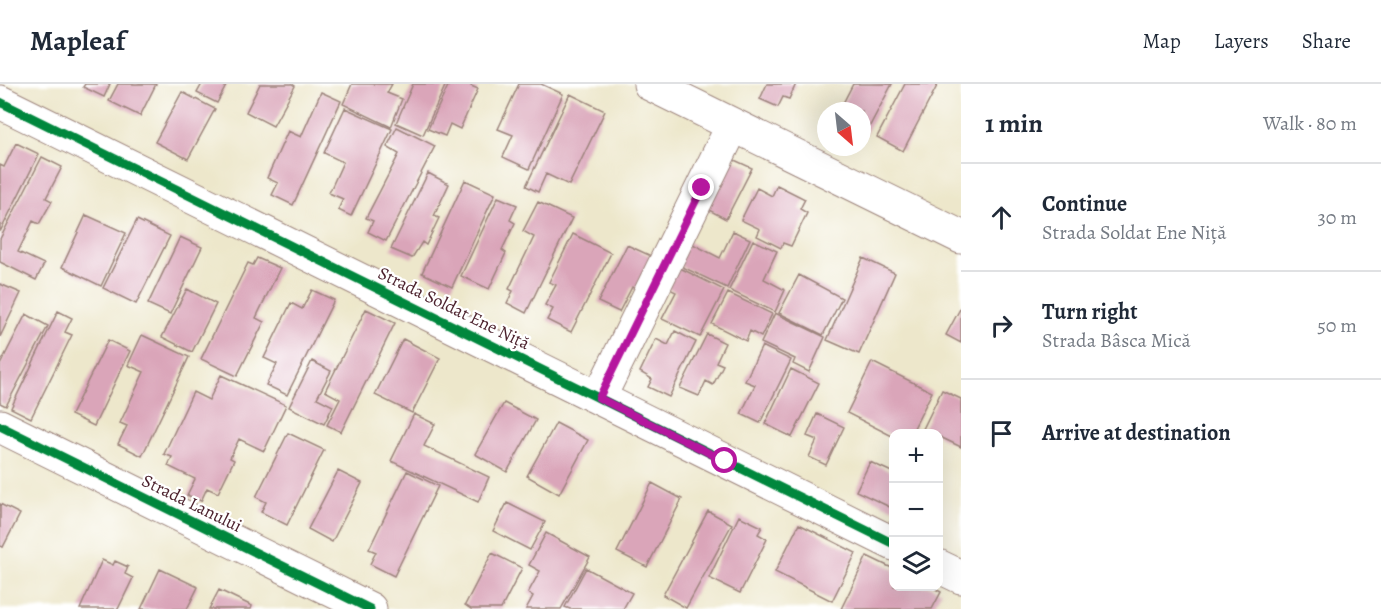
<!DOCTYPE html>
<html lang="en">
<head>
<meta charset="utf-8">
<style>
  body { margin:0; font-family:Alegreya,serif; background:#f2f2f3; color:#1f2937 }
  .controls { position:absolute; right:18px; bottom:18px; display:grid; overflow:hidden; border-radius:12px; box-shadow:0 6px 24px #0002 }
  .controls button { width:54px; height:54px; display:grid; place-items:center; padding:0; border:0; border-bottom:2px solid #e0e1e3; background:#fff; color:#1f2937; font:30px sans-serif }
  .compass { position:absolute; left:817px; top:18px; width:54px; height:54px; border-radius:50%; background:#fff; box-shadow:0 6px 24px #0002; rotate:152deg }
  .stop { position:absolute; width:18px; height:18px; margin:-14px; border:4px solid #b5179e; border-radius:50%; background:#fff }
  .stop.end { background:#b5179e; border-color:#fff; box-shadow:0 2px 6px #0008 }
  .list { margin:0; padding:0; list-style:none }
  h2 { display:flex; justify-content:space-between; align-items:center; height:78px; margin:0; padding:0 24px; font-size:26px }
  h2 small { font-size:20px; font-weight:400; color:#747a83 }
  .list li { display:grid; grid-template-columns:39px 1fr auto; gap:18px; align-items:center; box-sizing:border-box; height:108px; padding:0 24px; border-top:2px solid #e0e1e3 }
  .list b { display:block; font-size:22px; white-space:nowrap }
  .list p { margin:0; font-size:20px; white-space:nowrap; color:#747a83 }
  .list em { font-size:20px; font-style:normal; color:#747a83 }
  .icon { flex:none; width:33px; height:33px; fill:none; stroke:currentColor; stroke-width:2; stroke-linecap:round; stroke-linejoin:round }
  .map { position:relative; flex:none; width:961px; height:525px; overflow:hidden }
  header { display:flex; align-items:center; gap:36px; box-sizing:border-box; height:84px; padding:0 30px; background:#fff; border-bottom:2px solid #e0e1e3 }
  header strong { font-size:28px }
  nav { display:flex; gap:33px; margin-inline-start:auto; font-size:21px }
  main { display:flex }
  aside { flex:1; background:#fff }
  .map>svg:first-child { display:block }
</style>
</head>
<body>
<header>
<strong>Mapleaf</strong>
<nav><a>Map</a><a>Layers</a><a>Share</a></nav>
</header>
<main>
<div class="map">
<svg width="961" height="525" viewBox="0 0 961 525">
  <rect width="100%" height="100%" fill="#fff"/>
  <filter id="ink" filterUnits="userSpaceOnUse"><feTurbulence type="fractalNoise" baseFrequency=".0167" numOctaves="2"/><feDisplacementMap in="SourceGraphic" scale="12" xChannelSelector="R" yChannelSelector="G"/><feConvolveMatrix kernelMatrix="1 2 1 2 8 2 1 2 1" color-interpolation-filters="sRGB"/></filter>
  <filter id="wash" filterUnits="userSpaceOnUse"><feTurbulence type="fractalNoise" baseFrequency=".008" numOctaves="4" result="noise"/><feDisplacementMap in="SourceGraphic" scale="24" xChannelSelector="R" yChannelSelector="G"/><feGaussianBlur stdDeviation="1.35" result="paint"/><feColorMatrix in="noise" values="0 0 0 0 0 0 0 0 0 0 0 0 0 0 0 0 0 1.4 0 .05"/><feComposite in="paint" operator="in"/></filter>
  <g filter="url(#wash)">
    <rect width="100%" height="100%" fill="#ede7cb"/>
    <g id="blocks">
      <path fill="#daa5b9" d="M 85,0 L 110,0 L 104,13 L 83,3 Z
        M 118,0 L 156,0 L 140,32 L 109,17 Z
        M 202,0 L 227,0 L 217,19 L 197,9 Z
        M 260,0 L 292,0 L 295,2 L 273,42 L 246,28 Z
        M 352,0 L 392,0 L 387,9 L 402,15 L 391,43 L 343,20 Z
        M 413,0 L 446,0 L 423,51 L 396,39 Z
        M 449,0 L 471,0 L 471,2 L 478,5 L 460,45 L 450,40 L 445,52 L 428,45 Z
        M 519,0 L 541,0 L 563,10 L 529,85 L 503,73 L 513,51 L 498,45 Z
        M 767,0 L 796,0 L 789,15 L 783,13 L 778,23 L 760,15 Z
        M 853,0 L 892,0 L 865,51 L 862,49 L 862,27 L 839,27 Z
        M 905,0 L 938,0 L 903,67 L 877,53 Z
        M 182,8 L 215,25 L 188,75 L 155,58 Z
        M 321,8 L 341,17 L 293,121 L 272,111 L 278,99 L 267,94 L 288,47 L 301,53 Z
        M 570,10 L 605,27 L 569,101 L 546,90 L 538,108 L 526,102 Z
        M 345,24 L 392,45 L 351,132 L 338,126 L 343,115 L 329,109 L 343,78 L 324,69 Z
        M 397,43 L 435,62 L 386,157 L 368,148 L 373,137 L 366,134 L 399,70 L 387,63 Z
        M 16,59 L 39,70 L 0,148 L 0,81 L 4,83 Z
        M 42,73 L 62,83 L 46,114 L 52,117 L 39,140 L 33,137 L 18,168 L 44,180 L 36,196 L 0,178 L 0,155 Z
        M 730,74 L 752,84 L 726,135 L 705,124 Z
        M 428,89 L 449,100 L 434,132 L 439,134 L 426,161 L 422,158 L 412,174 L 391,165 Z
        M 465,96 L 495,110 L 452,203 L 422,189 Z
        M 777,101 L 805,115 L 800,125 L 807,129 L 791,162 L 783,159 L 781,164 L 757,152 L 760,145 L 741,136 L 757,104 L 772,112 Z
        M 498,113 L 517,121 L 510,136 L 515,139 L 502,166 L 506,169 L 489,205 L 461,192 Z
        M 538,118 L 572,134 L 526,229 L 507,219 L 513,207 L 509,205 L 534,153 L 523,147 Z
        M 86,131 L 126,149 L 101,202 L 62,183 Z
        M 137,136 L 170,152 L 136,220 L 103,204 Z
        M 733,147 L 750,155 L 727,204 L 672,178 L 683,155 L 720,174 Z
        M 573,150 L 611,169 L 571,248 L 547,236 L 553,225 L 545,221 L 556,201 L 549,198 Z
        M 180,153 L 202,163 L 170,230 L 148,220 Z
        M 753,156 L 777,167 L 764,195 L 785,206 L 775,228 L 729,206 Z
        M 627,161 L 660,176 L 640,207 L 632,203 L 619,228 L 598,218 Z
        M 257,174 L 280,184 L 256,234 L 264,238 L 237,292 L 201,275 L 248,179 L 253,181 Z
        M 863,174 L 895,189 L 859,270 L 827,256 Z
        M 672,180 L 724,206 L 700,253 L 662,235 L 676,208 L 661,201 Z
        M 799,191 L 842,214 L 823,251 L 779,229 Z
        M 0,200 L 21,209 L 0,253 Z
        M 187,205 L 216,220 L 192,268 L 162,253 Z
        M 312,206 L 334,216 L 287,311 L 266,301 L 277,280 L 264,274 L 291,219 L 302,225 Z
        M 728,209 L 772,230 L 761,253 L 750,247 L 746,257 L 712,240 Z
        M 961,223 L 961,259 L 946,251 Z
        M 366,225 L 395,239 L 341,348 L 327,341 L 340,315 L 325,307 Z
        M 58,227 L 72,234 L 65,248 L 72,251 L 31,334 L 11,324 Z
        M 775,229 L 825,253 L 809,288 L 793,280 L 795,275 L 761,259 Z
        M 26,230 L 48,242 L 6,322 L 0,319 L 0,281 Z
        M 675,247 L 696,258 L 669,313 L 648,303 L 652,295 L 640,288 L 656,255 L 668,261 Z
        M 707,250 L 725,259 L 716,278 L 723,281 L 713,301 L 706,297 L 699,312 L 680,304 Z
        M 142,251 L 189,273 L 142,372 L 118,360 L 127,342 L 120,339 L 144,288 L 128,281 Z
        M 403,255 L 440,274 L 412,329 L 375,311 Z
        M 108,256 L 130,267 L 94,342 L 71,331 Z
        M 762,262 L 791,276 L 760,339 L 741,330 L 755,301 L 745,297 Z
        M 312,277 L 331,287 L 317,314 L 333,322 L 324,340 L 289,323 Z
        M 872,278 L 932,308 L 911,350 L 894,350 L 894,353 L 847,329 Z
        M 791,285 L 819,299 L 792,353 L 765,340 Z
        M 221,291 L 286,321 L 264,367 L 239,355 L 230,374 L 234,376 L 218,409 L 207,404 L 201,417 L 187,411 L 195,395 L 168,382 L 172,373 L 164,370 L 193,308 L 209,316 Z
        M 942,306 L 961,315 L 961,363 L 938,352 L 938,350 L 932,350 L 923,345 Z
        M 504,319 L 536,336 L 507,388 L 475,370 Z
        M 414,330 L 435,340 L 424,362 L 489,393 L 478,418 L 391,377 Z
        M 817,330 L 844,343 L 826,381 L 809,373 L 817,356 L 807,352 Z
        M 556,339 L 588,356 L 559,410 L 527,392 Z
        M 288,349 L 324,366 L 287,441 L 261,428 L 266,418 L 256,413 Z
        M 870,378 L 894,389 L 894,425 L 856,407 Z
        M 338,387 L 362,399 L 332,458 L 308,445 Z
        M 407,387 L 438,402 L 394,492 L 370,480 L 376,468 L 369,465 Z
        M 652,399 L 682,415 L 647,483 L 617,468 Z
        M 507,419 L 545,438 L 530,466 L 493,447 Z
        M 0,420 L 20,430 L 3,463 L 0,462 Z
        M 708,427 L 732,440 L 686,524 L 663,511 Z
        M 739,432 L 762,443 L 758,450 L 767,455 L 740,509 L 709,494 Z
        M 799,440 L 856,469 L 832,517 L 775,488 Z
        M 546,449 L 590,473 L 561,525 L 526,525 L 533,512 L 528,509 L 540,487 L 529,481 Z
        M 492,469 L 522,484 L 501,525 L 471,525 L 465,521 Z
        M 867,472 L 894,485 L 894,502 L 930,502 L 941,508 L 932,525 L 841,525 Z
        M 102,476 L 113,481 L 115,477 L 128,483 L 125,490 L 133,494 L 118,525 L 80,525 Z
        M 586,484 L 632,509 L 623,525 L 570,525 L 565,523 Z
        M 160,485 L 198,503 L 187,525 L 141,525 Z
        M 219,506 L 252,522 L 251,525 L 209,525 Z"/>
    </g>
  </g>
  <g filter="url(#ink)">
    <use href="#blocks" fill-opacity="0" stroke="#9c837b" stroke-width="1.5"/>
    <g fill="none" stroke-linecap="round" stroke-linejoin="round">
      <g stroke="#9c837b" stroke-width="35">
        <path id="minor" d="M 650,0 L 961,153
          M 0,18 L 894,460
          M 599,314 L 733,41
          M 0,342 L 370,525
          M 938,482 L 961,493"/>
      </g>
      <use href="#minor" stroke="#fff" stroke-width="33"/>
      <g stroke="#fff" stroke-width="13">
        <path id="cycleway" d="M 0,18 L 894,460
          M 0,342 L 370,525"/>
      </g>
      <use href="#cycleway" stroke="#00873e" stroke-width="9"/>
    </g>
  </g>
  <g fill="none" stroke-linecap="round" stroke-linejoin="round" filter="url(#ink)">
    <path stroke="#b5179e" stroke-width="8" d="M 702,104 L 599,314 L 725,377"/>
  </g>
  <g text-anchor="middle" stroke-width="4.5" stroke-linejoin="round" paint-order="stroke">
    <g font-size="18" fill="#4a1f2b" stroke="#fff">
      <text transform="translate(454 224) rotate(26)" y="6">Strada Soldat Ene Niță</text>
      <text transform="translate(192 419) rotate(26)" y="6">Strada Lanului</text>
    </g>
  </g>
</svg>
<div class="controls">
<button>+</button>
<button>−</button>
<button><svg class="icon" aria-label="layers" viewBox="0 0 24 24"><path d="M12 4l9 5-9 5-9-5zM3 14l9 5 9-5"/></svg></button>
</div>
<svg class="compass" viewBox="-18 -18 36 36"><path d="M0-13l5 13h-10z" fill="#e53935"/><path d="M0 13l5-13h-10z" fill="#747a83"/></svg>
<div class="stop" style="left:725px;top:377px"></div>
<div class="stop end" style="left:702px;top:104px"></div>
</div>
<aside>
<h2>1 min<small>Walk · 80 m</small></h2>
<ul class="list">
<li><svg class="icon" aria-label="ahead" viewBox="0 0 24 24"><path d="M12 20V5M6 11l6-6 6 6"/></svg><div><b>Continue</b><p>Strada Soldat Ene Niță</p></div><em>30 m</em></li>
<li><svg class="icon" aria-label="right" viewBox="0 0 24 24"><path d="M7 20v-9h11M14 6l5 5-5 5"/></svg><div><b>Turn right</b><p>Strada Bâsca Mică</p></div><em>50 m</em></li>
<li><svg class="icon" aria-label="arrive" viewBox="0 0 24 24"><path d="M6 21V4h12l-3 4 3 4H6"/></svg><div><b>Arrive at destination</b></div></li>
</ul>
</aside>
</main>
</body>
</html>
